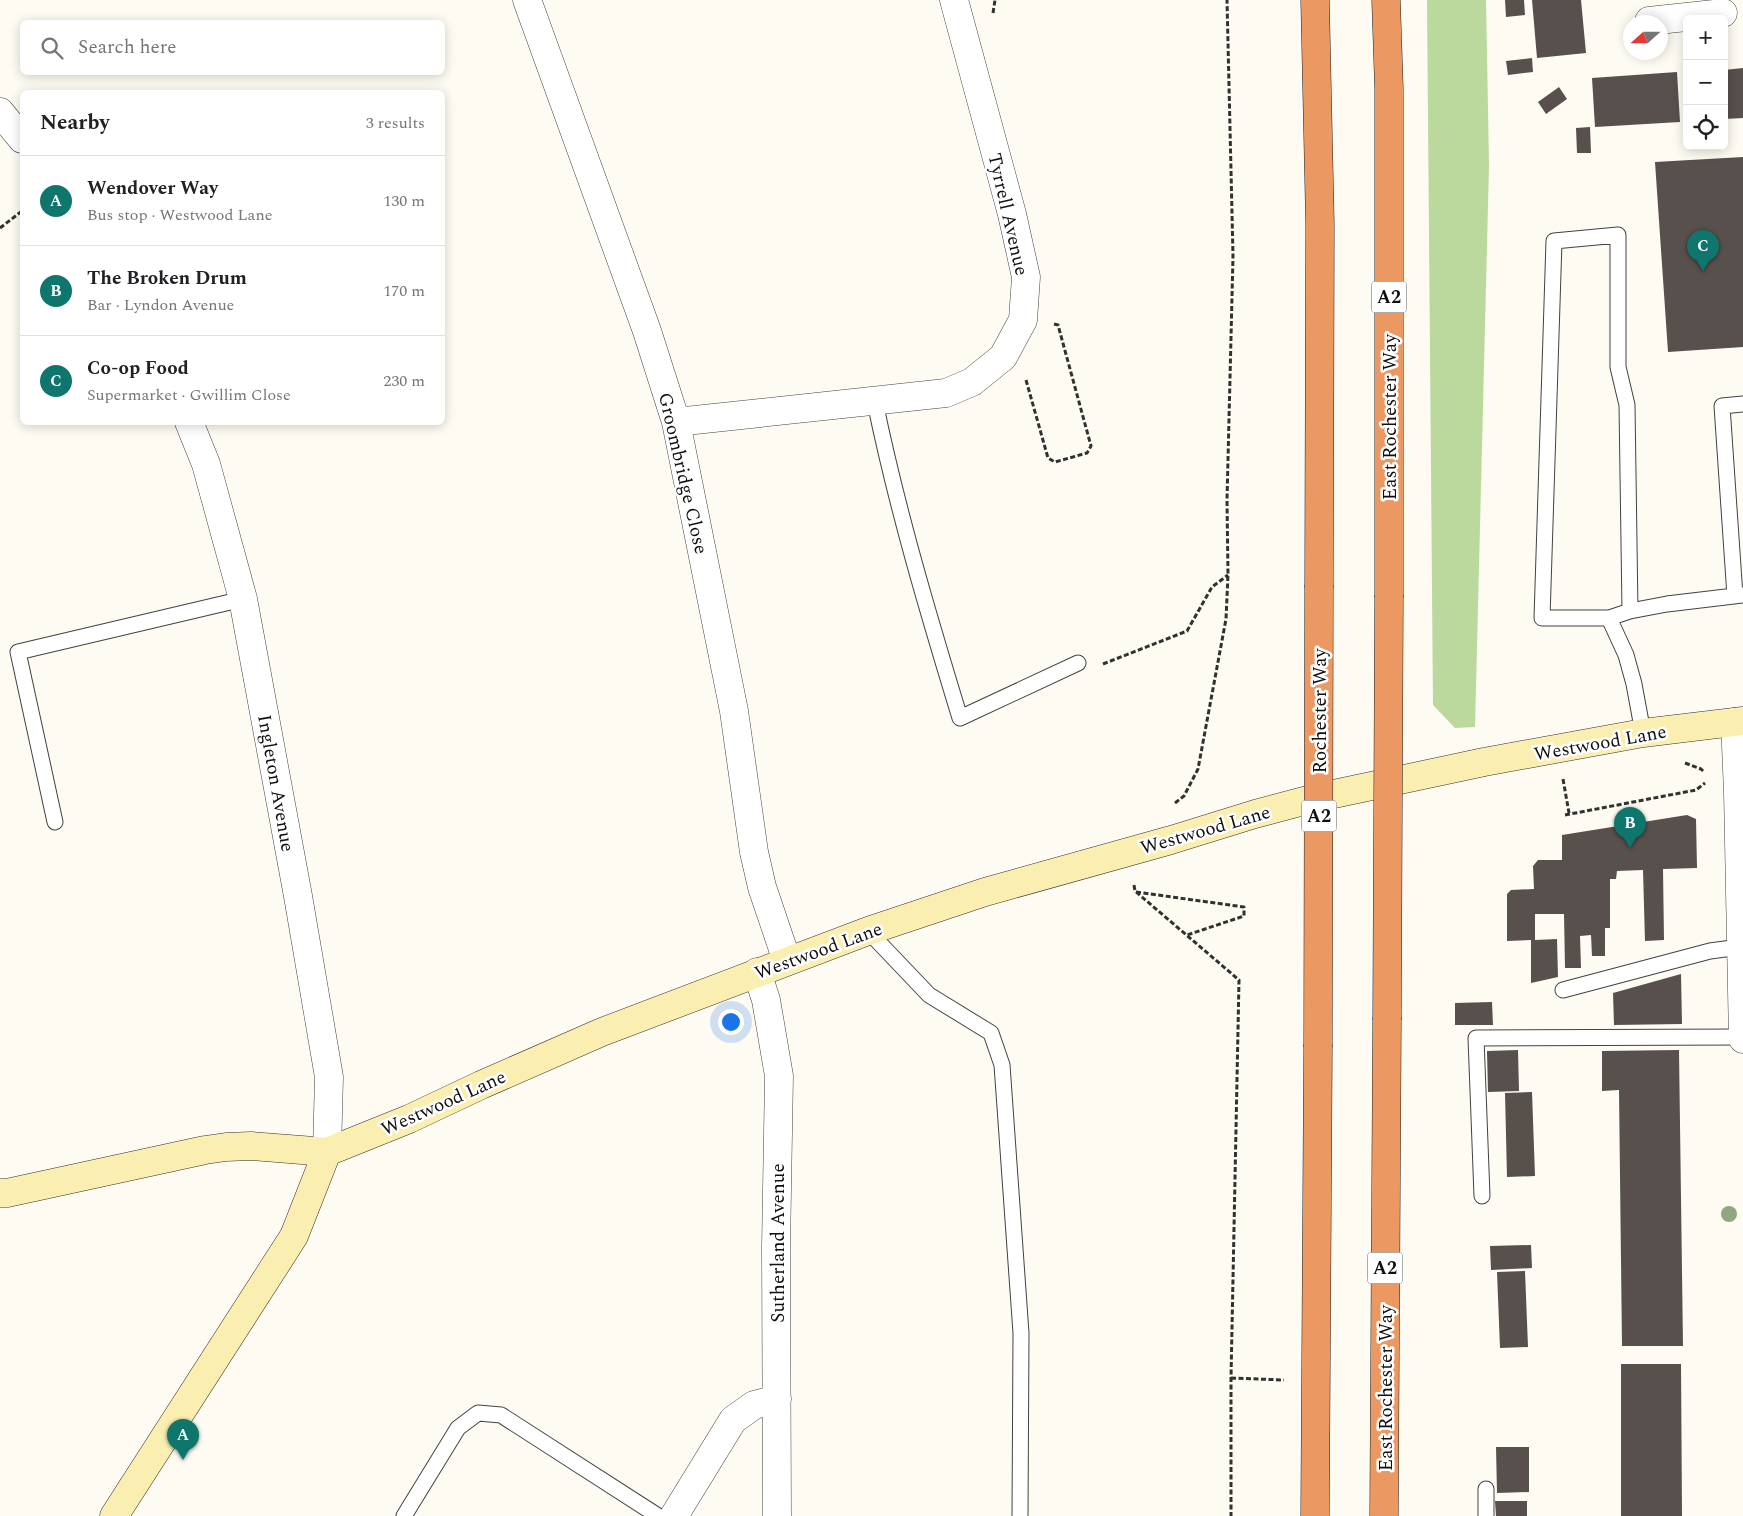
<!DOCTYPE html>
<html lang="en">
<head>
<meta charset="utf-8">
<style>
  body { margin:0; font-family:Spectral,serif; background:#f6f6f6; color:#202124 }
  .controls { position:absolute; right:15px; top:15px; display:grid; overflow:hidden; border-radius:8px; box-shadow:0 2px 12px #0003 }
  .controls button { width:45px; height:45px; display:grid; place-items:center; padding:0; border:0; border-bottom:1px solid #e0e0e0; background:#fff; color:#202124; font:25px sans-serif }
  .compass { position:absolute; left:1623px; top:15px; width:45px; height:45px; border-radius:50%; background:#fff; box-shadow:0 2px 12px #0003; rotate:249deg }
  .you { position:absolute; left:730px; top:1021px; width:18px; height:18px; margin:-12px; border:4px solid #fff; border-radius:50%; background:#1a73e8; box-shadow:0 0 0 8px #1a73e833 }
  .badge { display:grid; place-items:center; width:32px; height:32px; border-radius:50%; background:#0f766e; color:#fff; font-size:16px; font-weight:700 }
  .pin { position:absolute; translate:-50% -41px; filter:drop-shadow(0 1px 2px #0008) }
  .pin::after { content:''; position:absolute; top:26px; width:18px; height:15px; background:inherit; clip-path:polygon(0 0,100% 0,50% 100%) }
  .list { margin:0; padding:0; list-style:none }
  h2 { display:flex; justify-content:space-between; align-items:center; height:65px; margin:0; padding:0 20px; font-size:21px }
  h2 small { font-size:16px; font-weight:400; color:#757577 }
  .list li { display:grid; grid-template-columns:32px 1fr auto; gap:15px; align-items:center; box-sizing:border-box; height:90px; padding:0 20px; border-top:1px solid #e0e0e0 }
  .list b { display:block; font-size:19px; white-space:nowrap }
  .list p { margin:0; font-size:16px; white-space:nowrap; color:#757577 }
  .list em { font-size:16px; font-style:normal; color:#757577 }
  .icon { flex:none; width:28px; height:28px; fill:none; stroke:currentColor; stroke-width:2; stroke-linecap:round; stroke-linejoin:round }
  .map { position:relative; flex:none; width:1743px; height:1516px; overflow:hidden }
  .search { position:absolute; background:#fff; box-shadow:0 2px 12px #0003; left:20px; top:20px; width:425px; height:55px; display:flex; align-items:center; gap:12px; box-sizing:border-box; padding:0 18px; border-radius:8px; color:#757577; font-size:19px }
  .panel { position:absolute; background:#fff; box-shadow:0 2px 12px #0003; left:20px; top:90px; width:425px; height:335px; border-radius:8px }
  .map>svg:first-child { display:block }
</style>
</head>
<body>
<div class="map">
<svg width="1743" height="1516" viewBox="0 0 1743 1516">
  <rect width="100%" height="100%" fill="#fefbf2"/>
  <path fill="#bbd89d" d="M 1427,0 L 1486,0 L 1489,165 L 1475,727 L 1455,728 L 1433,705 Z"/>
  <path fill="#57504c" d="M 1505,0 L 1524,0 L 1525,15 L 1506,17 Z
    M 1532,0 L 1581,0 L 1586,53 L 1537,58 Z
    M 1532,58 L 1533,72 L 1508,75 L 1506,61 Z
    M 1743,68 L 1743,118 L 1724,119 L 1724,70 Z
    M 1677,72 L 1680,122 L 1595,127 L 1592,78 Z
    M 1559,87 L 1567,99 L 1546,114 L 1538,102 Z
    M 1590,127 L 1591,153 L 1577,153 L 1576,128 Z
    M 1743,157 L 1743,347 L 1668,352 L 1655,162 Z
    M 1687,815 L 1696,819 L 1697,868 L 1663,869 L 1664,940 L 1645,941 L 1643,870 L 1617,871 L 1616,879 L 1610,879 L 1610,928 L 1605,928 L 1605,956 L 1592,956 L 1591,935 L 1580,936 L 1581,968 L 1565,968 L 1564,914 L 1535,914 L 1535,940 L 1557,939 L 1558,977 L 1531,983 L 1531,940 L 1507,941 L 1507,894 L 1511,890 L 1534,889 L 1533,866 L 1538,860 L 1562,860 L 1562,835 Z
    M 1681,974 L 1682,1024 L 1614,1025 L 1613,993 Z
    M 1492,1002 L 1493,1025 L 1455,1025 L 1455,1003 Z
    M 1518,1050 L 1519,1091 L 1488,1092 L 1487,1051 Z
    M 1679,1050 L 1683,1346 L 1622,1346 L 1619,1090 L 1602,1091 L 1602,1051 Z
    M 1532,1092 L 1535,1176 L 1507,1177 L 1505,1093 Z
    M 1531,1245 L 1532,1268 L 1491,1270 L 1490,1246 Z
    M 1525,1271 L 1528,1347 L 1500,1348 L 1497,1272 Z
    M 1621,1364 L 1681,1364 L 1682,1516 L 1621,1516 Z
    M 1496,1447 L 1529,1447 L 1529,1492 L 1497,1493 Z
    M 1495,1501 L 1527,1501 L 1527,1516 L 1496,1516 Z"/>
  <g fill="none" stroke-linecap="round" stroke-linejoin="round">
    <g stroke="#424242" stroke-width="17">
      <path id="lane" d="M 875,402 C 897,509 928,613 960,718 L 1078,663
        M 1735,596 L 1722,406 L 1743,404
        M 1630,611 L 1627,405 L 1618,367 L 1618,235 L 1554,241 L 1542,618 L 1609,618 L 1630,611 L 1667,604 L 1743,595
        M 1609,618 L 1626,655 L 1634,684 L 1643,733
        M 55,822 L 18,652 L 243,599
        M 868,931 L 929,995 L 991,1033 L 1002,1065 L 1021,1333 L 1020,1516
        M 1563,990 L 1710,951 L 1740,947
        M 1482,1196 L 1476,1038 L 1743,1037
        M 1486,1489 L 1486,1516
        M 404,1516 L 458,1428 L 478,1413 L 501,1415 L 658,1516"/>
    </g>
    <g stroke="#424242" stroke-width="29">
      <path id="street" d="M 527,0 L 647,331 L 676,422 L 734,711 L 754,852 L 762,887 L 787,961
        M 1649,21 L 1723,13
        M 0,112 L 22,139
        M 189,422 L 206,464 L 243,599 L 298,896 L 329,1077 L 327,1152
        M 676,422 L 946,393 L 972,382 L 1003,357 L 1023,320 L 1026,277 L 1012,214 L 954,0
        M 1735,722 L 1738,792 L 1743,1039
        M 757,972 L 766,1000 L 779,1076 L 776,1247 L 777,1516
        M 674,1516 L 733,1420 L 754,1405 L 777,1399"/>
    </g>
    <g stroke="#313131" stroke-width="29">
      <path id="secondary" d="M 0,1193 L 7,1193 L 205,1150 L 226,1147 L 251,1146 L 327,1152 L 409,1119 L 481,1085 L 602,1032 L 868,931 L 985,892 L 1171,840 L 1255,814 L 1315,798 L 1484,762 L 1643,733 L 1743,721
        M 114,1516 L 294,1236 L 327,1152"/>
    </g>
    <g stroke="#202020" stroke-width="29">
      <path id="highway" d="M 1315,0 L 1320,224 L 1319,585
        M 1386,0 L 1389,89 L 1389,595
        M 1315,1516 L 1318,1047
        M 1384,1516 L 1387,1020"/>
    </g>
    <path stroke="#313131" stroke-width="3" stroke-dasharray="5 2.5" stroke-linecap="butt" d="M 993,13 L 995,0
      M 0,228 L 22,211
      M 1026,380 L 1048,458 L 1055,462 L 1087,453 L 1091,446 L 1058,325 L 1054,324
      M 1103,664 L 1187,631 L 1212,587 L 1228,575
      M 1685,763 L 1701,769 L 1704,772
      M 1563,779 L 1569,813
      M 1175,803 L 1184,796 L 1198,769 L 1226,619 L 1228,575 L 1227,500 L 1233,256 L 1227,0
      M 1565,815 L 1696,790 L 1705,783
      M 1134,885 L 1135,891 L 1239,980 L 1231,1378 L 1231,1516
      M 1136,892 L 1244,907 L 1244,916 L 1187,935
      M 1231,1378 L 1284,1380"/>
    <use href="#lane" stroke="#fff" stroke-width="15"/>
    <use href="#street" stroke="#fff" stroke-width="28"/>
    <use href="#secondary" stroke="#fbeeb1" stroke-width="28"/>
    <use href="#highway" stroke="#ec9862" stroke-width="28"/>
    <g stroke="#202020" stroke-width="29" stroke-linecap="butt">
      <path id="highway-bridge" d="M 1387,1020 L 1389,595
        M 1318,1047 L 1319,585"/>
    </g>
    <use href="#highway-bridge" stroke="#ec9862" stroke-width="28"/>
  </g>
  <circle fill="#8fa880" cx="1729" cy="1214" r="8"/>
  <g text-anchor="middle" stroke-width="5" stroke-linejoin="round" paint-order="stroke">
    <g fill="#fff" stroke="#575757" stroke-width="1">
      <rect x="1371.5" y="281.5" width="35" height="31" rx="4"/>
      <rect x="1301.5" y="800.5" width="35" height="31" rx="4"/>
      <rect x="1367.5" y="1252.5" width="35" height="31" rx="4"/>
    </g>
    <g font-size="18" font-weight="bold" fill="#0f0f0f">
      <text x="1389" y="303">A2</text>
      <text x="1319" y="822">A2</text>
      <text x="1385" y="1274">A2</text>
    </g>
    <g font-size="19" fill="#0f0f0f" stroke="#fff">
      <text transform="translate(1009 214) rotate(77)" y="7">Tyrrell Avenue</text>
      <text transform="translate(1389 417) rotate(-90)" y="7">East Rochester Way</text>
      <text transform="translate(684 473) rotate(77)" y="7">Groombridge Close</text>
      <text transform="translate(1319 711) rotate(-90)" y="7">Rochester Way</text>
      <text transform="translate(1600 742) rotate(-10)" y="7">Westwood Lane</text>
      <text transform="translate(277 783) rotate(80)" y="7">Ingleton Avenue</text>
      <text transform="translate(1205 829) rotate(-16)" y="7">Westwood Lane</text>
      <text transform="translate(818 950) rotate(-20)" y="7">Westwood Lane</text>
      <text transform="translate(443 1102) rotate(-24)" y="7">Westwood Lane</text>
      <text transform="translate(777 1243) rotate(-90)" y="7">Sutherland Avenue</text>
      <text transform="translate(1385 1388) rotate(-90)" y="7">East Rochester Way</text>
    </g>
  </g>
</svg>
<div class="controls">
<button>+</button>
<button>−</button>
<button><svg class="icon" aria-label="locate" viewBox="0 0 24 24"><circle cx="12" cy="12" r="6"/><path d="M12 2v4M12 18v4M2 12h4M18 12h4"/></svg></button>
</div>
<svg class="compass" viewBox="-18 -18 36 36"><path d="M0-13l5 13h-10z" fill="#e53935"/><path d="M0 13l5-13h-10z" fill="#757577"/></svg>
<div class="you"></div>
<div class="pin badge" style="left:183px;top:1460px">A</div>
<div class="pin badge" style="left:1630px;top:848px">B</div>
<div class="pin badge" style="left:1703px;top:271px">C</div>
<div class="search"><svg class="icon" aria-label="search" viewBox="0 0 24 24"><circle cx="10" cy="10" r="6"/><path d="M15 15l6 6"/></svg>Search here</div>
<section class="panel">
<h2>Nearby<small>3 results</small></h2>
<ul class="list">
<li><span class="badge">A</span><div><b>Wendover Way</b><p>Bus stop · Westwood Lane</p></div><em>130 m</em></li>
<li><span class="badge">B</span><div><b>The Broken Drum</b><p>Bar · Lyndon Avenue</p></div><em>170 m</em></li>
<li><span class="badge">C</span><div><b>Co-op Food</b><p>Supermarket · Gwillim Close</p></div><em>230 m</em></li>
</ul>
</section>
</div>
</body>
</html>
